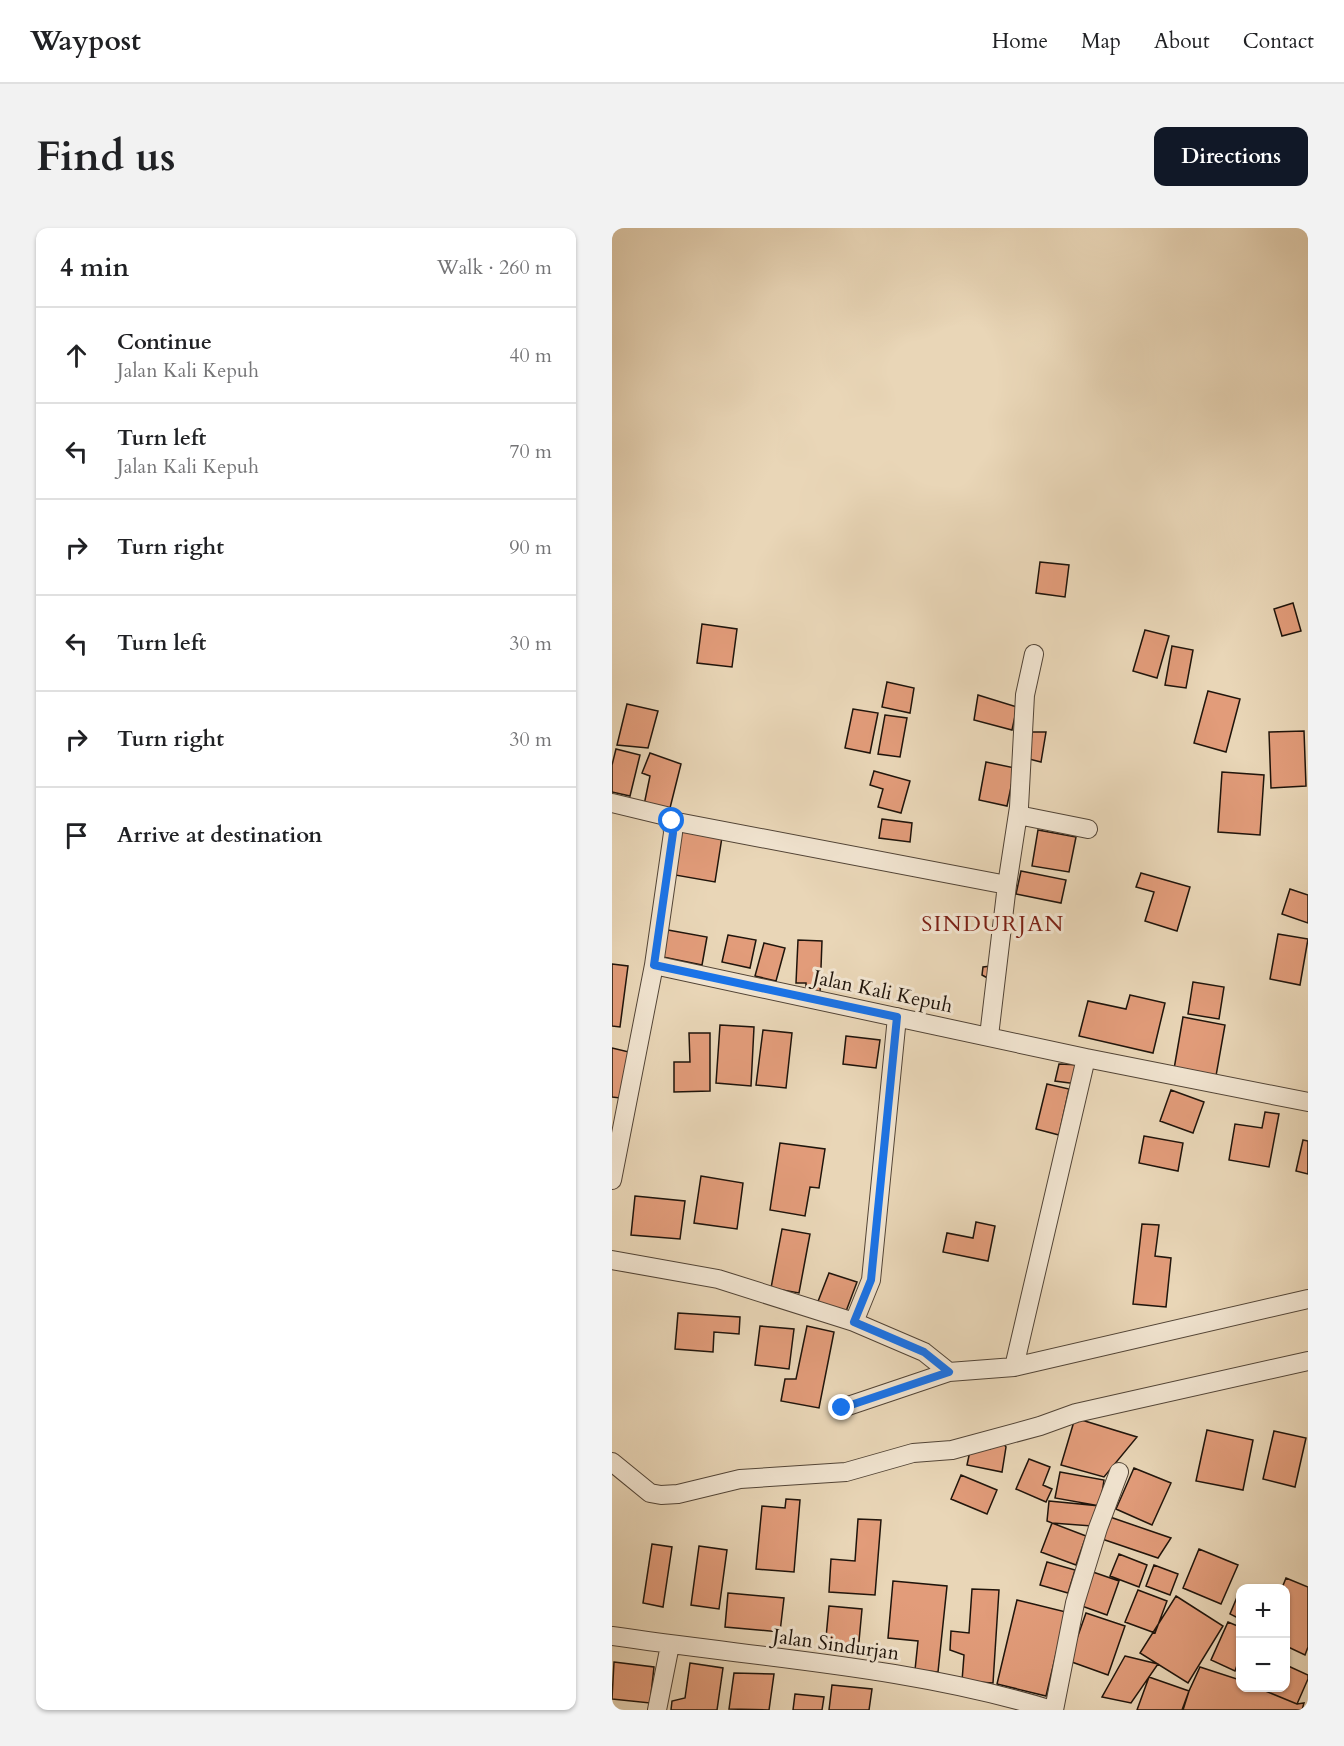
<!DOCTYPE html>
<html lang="en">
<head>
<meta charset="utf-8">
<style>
  body { margin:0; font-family:Cardo,serif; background:#f2f2f2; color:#202124 }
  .controls { position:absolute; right:18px; bottom:18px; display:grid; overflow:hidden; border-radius:12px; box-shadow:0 2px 4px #0004 }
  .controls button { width:54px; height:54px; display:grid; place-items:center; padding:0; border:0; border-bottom:2px solid #e0e0e0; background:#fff; color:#202124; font:30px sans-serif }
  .stop { position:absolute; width:18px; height:18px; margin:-14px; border:4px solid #1a73e8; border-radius:50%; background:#fff }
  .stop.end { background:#1a73e8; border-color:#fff; box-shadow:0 2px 6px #0008 }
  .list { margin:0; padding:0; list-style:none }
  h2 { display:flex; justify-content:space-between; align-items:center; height:78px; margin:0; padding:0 24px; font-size:26px }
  h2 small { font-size:20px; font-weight:400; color:#757577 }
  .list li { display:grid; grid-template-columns:39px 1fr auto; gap:18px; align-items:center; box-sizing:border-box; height:96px; padding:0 24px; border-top:2px solid #e0e0e0 }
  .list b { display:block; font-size:22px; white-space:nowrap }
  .list p { margin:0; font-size:20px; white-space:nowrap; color:#757577 }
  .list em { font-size:20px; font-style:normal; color:#757577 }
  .icon { flex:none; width:33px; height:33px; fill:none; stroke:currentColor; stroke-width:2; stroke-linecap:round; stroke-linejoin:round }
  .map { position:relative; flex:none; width:696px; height:1482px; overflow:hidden; border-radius:12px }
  header { display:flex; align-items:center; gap:36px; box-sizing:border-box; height:84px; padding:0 30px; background:#fff; border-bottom:2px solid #e0e0e0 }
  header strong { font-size:28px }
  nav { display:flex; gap:33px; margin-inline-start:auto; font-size:21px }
  .intro { display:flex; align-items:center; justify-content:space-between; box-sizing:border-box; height:144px; padding:0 36px }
  h1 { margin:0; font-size:42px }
  .button { padding:15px 27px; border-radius:12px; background:#111827; color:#fff; font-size:21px; font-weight:700 }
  main { display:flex; gap:36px; padding:0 36px }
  aside { flex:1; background:#fff; border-radius:12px; box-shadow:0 2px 4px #0004 }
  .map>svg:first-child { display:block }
</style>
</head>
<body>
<header>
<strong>Waypost</strong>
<nav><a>Home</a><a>Map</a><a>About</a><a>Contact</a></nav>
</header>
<div class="intro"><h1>Find us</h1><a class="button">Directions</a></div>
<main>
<aside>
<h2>4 min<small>Walk · 260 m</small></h2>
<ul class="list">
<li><svg class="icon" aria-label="ahead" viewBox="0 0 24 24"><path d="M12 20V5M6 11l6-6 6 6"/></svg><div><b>Continue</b><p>Jalan Kali Kepuh</p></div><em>40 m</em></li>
<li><svg class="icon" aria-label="left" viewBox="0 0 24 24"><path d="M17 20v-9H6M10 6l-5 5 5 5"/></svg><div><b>Turn left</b><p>Jalan Kali Kepuh</p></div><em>70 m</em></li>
<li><svg class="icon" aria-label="right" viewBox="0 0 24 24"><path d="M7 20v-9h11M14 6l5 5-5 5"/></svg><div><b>Turn right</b></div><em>90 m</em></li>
<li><svg class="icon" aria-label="left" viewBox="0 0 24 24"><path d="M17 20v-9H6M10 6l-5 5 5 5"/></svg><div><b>Turn left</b></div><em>30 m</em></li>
<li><svg class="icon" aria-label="right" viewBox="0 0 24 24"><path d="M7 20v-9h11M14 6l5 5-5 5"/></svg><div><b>Turn right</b></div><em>30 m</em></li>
<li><svg class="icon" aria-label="arrive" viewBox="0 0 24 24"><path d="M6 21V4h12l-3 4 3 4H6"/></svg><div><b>Arrive at destination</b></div></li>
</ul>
</aside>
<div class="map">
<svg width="696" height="1482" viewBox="0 0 696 1482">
  <rect width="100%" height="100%" fill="#e9d6b7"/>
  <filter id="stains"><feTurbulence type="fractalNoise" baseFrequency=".00333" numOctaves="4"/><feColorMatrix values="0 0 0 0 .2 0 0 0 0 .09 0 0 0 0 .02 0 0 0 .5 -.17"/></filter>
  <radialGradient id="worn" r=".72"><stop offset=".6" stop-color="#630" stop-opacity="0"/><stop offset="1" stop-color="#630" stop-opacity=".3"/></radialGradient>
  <path fill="#e29c7a" stroke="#1f140b" stroke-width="1.5" d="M 428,334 L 457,337 L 453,369 L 424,365 Z
    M 681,375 L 689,403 L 670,408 L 662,381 Z
    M 90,396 L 125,401 L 120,439 L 85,435 Z
    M 533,402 L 557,408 L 545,450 L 521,443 Z
    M 560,418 L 581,422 L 574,460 L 553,457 Z
    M 275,454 L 302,460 L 298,485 L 270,479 Z
    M 596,463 L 628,471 L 614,524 L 582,515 Z
    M 366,467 L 405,479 L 400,502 L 362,492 Z
    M 15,476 L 46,483 L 36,520 L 5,517 Z
    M 241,481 L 266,485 L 258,525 L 233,520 Z
    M 273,487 L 295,490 L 288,529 L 266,526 Z
    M 692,503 L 694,558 L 659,560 L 657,504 Z
    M 420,504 L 434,504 L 429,534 L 417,531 Z
    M 4,521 L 28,527 L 18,568 L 0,564 L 0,537 Z
    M 38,525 L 69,536 L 57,584 L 32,577 L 38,548 L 30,545 Z
    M 374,534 L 403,540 L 395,578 L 367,572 Z
    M 262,543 L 298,553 L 289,585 L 266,579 L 271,561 L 258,557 Z
    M 610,544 L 652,547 L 648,607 L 606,604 Z
    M 270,591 L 300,595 L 298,614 L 267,610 Z
    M 70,602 L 110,609 L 103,654 L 63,647 Z
    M 426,602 L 464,609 L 457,644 L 420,638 Z
    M 409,643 L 454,652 L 449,675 L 404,666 Z
    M 529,645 L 578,659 L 565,703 L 533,693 L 542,664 L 524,659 Z
    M 678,661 L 696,667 L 696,695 L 670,686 Z
    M 56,702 L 95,709 L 90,737 L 51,729 Z
    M 666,706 L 696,711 L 688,757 L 658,751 Z
    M 116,707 L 144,712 L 138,740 L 110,734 Z
    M 186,712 L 210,713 L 208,766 L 194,765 L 194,755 L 184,755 Z
    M 152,715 L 173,720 L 164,753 L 143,748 Z
    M 0,736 L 16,738 L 8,799 L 0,798 Z
    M 379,738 L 379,752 L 370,747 L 371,739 Z
    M 581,754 L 612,759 L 607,791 L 576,786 Z
    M 518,767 L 553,775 L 541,825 L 467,808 L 476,773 L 514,781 Z
    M 571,789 L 613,797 L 604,848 L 562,841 Z
    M 108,797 L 142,799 L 139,858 L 104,855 Z
    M 151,802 L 180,805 L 174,860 L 144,857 Z
    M 77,805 L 98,805 L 98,863 L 62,864 L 62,834 L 78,834 Z
    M 234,808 L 268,812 L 264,840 L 231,836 Z
    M 0,820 L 17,824 L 8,870 L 0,869 Z
    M 447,836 L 468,837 L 465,856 L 443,853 Z
    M 435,856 L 457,861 L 447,907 L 424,901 Z
    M 559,862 L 592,874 L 581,905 L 548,893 Z
    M 653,884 L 667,886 L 657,939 L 617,932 L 623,896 L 650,900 Z
    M 532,908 L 571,915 L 566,943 L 527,935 Z
    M 691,912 L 696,913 L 696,946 L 684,943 Z
    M 168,915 L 213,921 L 207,960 L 198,959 L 193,988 L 158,982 Z
    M 89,948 L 131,955 L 125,1001 L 82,995 Z
    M 23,968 L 73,973 L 68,1011 L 19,1007 Z
    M 364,994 L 383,998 L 376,1033 L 331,1024 L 335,1005 L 361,1010 Z
    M 530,996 L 547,997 L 543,1028 L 559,1030 L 554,1079 L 521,1076 Z
    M 170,1001 L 198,1006 L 187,1065 L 159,1060 Z
    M 217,1045 L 245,1054 L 233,1086 L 205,1076 Z
    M 66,1085 L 128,1089 L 127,1106 L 102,1104 L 101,1124 L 63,1121 Z
    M 148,1098 L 182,1101 L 177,1141 L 143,1137 Z
    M 195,1098 L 222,1104 L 207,1180 L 169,1173 L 173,1151 L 184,1151 Z
    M 463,1190 L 525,1209 L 492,1249 L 449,1237 Z
    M 595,1202 L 641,1212 L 631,1262 L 584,1253 Z
    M 662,1203 L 694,1210 L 683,1259 L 651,1251 Z
    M 389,1212 L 394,1219 L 390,1244 L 355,1237 L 359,1218 L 378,1221 L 377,1215 Z
    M 417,1231 L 438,1239 L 431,1257 L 440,1261 L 434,1274 L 404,1261 Z
    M 522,1240 L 559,1255 L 540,1297 L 504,1281 Z
    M 448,1244 L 492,1252 L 488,1278 L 443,1270 Z
    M 349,1247 L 385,1262 L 375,1286 L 339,1271 Z
    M 174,1271 L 188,1272 L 182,1344 L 144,1341 L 150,1278 L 173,1280 Z
    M 437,1273 L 488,1278 L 480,1298 L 440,1295 L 435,1293 Z
    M 498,1289 L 559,1310 L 546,1330 L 490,1311 Z
    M 246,1291 L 269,1292 L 263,1367 L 217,1364 L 219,1331 L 243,1333 Z
    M 440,1295 L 474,1308 L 464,1337 L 429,1324 Z
    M 40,1316 L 60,1319 L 51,1379 L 31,1375 Z
    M 87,1318 L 115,1322 L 107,1381 L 79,1377 Z
    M 587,1321 L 626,1337 L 609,1376 L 571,1360 Z
    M 507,1326 L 535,1337 L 527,1359 L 498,1348 Z
    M 435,1334 L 463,1342 L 456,1365 L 428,1357 Z
    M 542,1337 L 566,1346 L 558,1367 L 534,1358 Z
    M 478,1343 L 507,1353 L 495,1387 L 467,1377 Z
    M 674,1350 L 696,1359 L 696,1419 L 693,1427 L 674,1418 L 674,1360 L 670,1360 Z
    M 281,1353 L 335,1358 L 326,1444 L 303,1442 L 306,1413 L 276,1410 Z
    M 360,1361 L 387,1362 L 381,1455 L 350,1453 L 352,1427 L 338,1422 L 339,1403 L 357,1405 Z
    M 526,1362 L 555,1373 L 543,1405 L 513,1394 Z
    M 628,1362 L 628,1391 L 618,1386 Z
    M 116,1365 L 172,1370 L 168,1404 L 113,1399 Z
    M 564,1368 L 611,1398 L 576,1455 L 528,1425 Z
    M 405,1372 L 454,1384 L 434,1468 L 385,1456 Z
    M 217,1378 L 250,1381 L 246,1424 L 213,1420 Z
    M 474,1385 L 513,1398 L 496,1447 L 457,1433 Z
    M 616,1394 L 628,1399 L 628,1429 L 623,1443 L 599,1432 Z
    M 513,1428 L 546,1436 L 519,1475 L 490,1469 Z
    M 2,1434 L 42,1439 L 38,1475 L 0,1471 Z
    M 78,1435 L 111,1440 L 105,1482 L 59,1482 L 60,1473 L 73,1470 Z
    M 674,1437 L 696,1447 L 696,1451 L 685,1476 L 646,1460 L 674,1460 Z
    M 588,1439 L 628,1452 L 628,1460 L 646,1460 L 685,1476 L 692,1475 L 690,1482 L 571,1482 L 577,1463 Z
    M 122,1445 L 162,1446 L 157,1482 L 117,1481 Z
    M 537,1449 L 577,1463 L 570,1482 L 525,1482 Z
    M 220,1457 L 260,1461 L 257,1482 L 217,1482 Z
    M 183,1466 L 212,1469 L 210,1482 L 181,1482 Z"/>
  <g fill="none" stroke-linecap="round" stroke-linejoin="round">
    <g stroke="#524436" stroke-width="20">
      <path id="street" d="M 0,575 L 54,588 L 60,593 L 395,657
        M 406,587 L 476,601
        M 42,737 L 474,830 L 696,874
        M 377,808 L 395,657 L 407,579 L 413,467 L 422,426
        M 0,952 L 42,737 L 61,605 L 60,593
        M 0,1032 L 106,1051 L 242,1094 L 312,1124 L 337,1144
        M 242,1094 L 259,1052 L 285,789
        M 402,1139 L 474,830
        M 230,1180 L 337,1144 L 402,1139 L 696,1071
        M 0,1234 L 38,1265 L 49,1267 L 66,1266 L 128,1251 L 234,1244 L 301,1225 L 340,1222 L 428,1198 L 464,1185 L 696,1133
        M 0,1408 C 147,1430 297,1438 440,1482
        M 45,1482 L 58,1417
        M 442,1482 L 463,1375 L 486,1300 L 507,1244"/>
    </g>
    <use href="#street" stroke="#f1e4d0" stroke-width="18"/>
  </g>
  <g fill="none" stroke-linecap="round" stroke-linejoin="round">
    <path stroke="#1a73e8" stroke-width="8" d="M 60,593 L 61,605 L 42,737 L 285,789 L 259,1052 L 242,1094 L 312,1124 L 337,1144 L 230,1180"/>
  </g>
  <g text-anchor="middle" stroke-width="6" stroke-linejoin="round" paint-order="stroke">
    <g font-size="20" fill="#1f140b" stroke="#f1e4d0">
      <text transform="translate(271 763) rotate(12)" y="7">Jalan Kali Kepuh</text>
      <text transform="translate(224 1416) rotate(8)" y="7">Jalan Sindurjan</text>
    </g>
    <g font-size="22" letter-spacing="1.5" fill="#7a1f14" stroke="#f1e4d0">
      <text x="381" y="703">SINDURJAN</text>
    </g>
  </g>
  <rect width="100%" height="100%" filter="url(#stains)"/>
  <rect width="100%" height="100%" fill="url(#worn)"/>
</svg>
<div class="controls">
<button>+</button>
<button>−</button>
</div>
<div class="stop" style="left:60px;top:593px"></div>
<div class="stop end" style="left:230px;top:1180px"></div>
</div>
</main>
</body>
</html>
